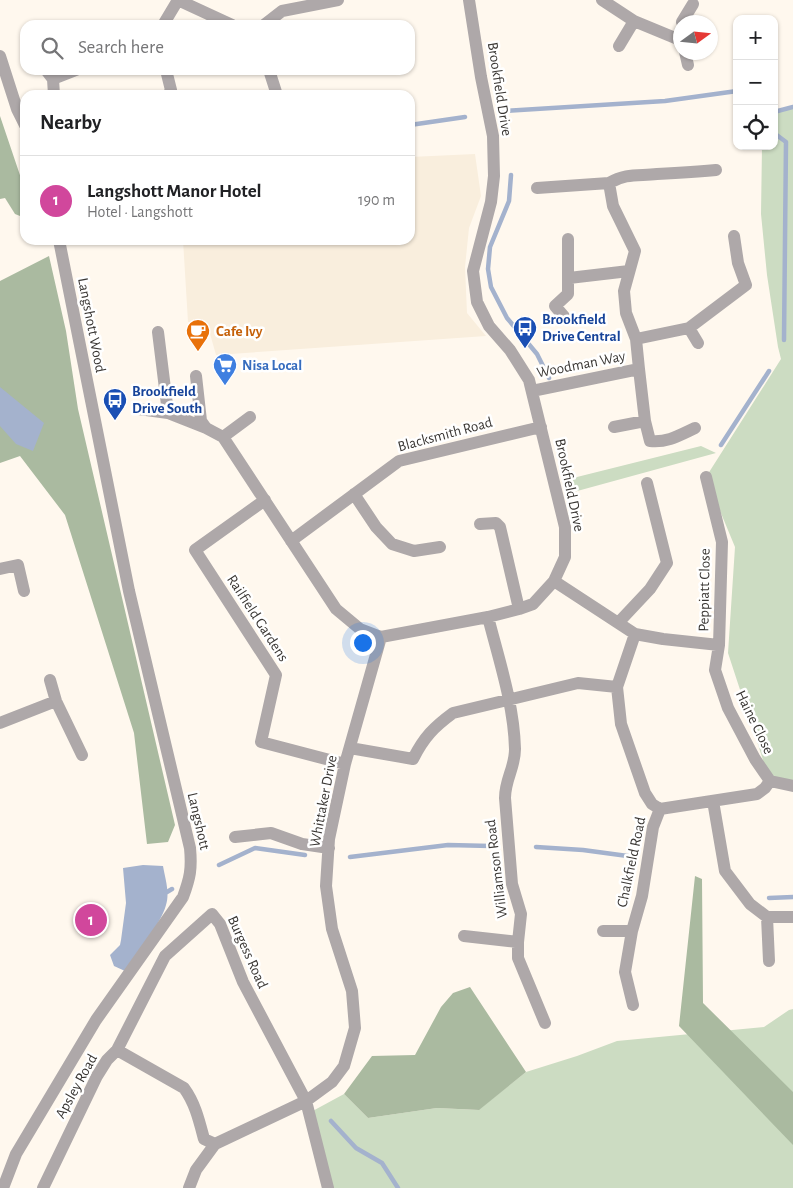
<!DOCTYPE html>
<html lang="en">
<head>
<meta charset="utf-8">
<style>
  body { margin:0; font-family:"Alegreya Sans",sans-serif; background:#f2f2f2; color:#202124 }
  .controls { position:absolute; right:15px; top:15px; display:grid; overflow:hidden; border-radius:10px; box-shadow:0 1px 4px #0004 }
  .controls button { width:45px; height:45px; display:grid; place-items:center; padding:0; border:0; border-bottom:1px solid #e0e0e0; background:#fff; color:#202124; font:25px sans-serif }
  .compass { position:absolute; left:673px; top:15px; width:45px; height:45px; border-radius:50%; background:#fff; box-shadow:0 1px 4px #0004; rotate:75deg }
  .you { position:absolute; left:362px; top:642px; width:18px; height:18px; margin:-12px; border:4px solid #fff; border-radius:50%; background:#1a73e8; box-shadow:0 0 0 8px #1a73e833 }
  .badge { display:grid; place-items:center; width:32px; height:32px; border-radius:50%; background:#b45309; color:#fff; font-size:16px; font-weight:700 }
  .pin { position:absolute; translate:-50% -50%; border:2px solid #fff; box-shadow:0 1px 5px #0006 }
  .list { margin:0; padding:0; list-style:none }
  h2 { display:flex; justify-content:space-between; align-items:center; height:65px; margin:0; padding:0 20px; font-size:21px }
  h2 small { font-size:16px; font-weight:400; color:#757577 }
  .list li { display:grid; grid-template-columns:32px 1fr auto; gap:15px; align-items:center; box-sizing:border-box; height:90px; padding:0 20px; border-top:1px solid #e0e0e0 }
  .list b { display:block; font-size:19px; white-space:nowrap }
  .list p { margin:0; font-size:16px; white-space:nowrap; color:#757577 }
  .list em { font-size:16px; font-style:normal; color:#757577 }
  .icon { flex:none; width:28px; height:28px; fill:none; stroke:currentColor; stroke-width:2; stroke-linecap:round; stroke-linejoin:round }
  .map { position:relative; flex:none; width:793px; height:1188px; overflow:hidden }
  .search { position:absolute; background:#fff; box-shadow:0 1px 4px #0004; left:20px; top:20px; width:395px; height:55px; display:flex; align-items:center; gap:12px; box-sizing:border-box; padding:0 18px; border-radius:15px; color:#757577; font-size:19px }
  .panel { position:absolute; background:#fff; box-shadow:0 1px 4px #0004; left:20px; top:90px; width:395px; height:155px; border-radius:15px }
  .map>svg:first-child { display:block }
</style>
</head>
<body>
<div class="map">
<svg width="793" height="1188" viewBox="0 0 793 1188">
  <rect width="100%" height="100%" fill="#fff8ee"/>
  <path fill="#f9eedd" d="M 475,154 L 481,196 L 469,228 L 465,267 L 467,313 L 486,336 L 216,355 L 207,323 L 188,322 L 183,240 L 410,240 L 410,157 Z"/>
  <path fill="#ccdcc2" d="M 793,107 L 793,781 L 772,776 L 764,763 L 728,653 L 735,547 L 706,477 L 781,359 L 778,347 L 767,275 L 761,214 L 762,146 L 774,146 L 774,112 Z
    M 701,446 L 716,453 L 570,493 L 565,480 Z
    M 793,1009 L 793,1188 L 328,1188 L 309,1113 L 344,1094 L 368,1118 L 437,1108 L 478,1110 L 526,1072 L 577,1056 L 617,1041 L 764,1027 L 789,1010 Z"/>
  <path fill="#aabaa0" d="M 0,116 L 25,190 L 25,218 L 15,214 L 5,198 L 0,199 Z
    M 49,256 L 66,331 L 78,409 L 175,825 L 168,842 L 147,844 L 134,733 L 65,515 L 20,456 L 0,463 L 0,281 Z
    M 695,876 L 702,879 L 703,1003 L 793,1092 L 793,1145 L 679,1026 Z
    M 470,987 L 526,1072 L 479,1110 L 437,1108 L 368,1118 L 344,1094 L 372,1056 L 415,1055 L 441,1007 L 453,993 Z"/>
  <path fill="#a4b2cd" d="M 0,387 L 44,423 L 33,451 L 16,444 L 0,426 Z
    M 143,865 L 163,866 C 165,878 170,892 166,905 C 161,924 137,953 125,971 L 114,966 L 110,955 L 120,945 L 121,940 L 126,903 L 123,868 Z"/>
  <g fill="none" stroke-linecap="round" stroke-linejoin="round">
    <path stroke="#a4b2cd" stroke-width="4.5" d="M 502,111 L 665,101 L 737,91
      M 774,112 L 793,107
      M 410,125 L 465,117
      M 774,133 L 786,142 L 784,340
      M 511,175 L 509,201 L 490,247 L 488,269 L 491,287 L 507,318 L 537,354 L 549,378
      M 721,445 L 769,371
      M 536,847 L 583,850 L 635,857
      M 350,857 L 448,845 L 491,846
      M 219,865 L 255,848 L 305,855
      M 167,892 L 172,889
      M 769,898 L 793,897
      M 331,1121 L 356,1148 L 382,1163 L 398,1188"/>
    <path stroke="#aea8a9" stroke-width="12" d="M 178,0 L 232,25
      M 602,0 L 634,21 L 680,40
      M 682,22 L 693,4
      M 163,25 L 178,0
      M 264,25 L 282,11 L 338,0
      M 619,46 L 634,21
      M 685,52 L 688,65
      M 0,56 L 17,109 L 25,125
      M 46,70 L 53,79 L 54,95
      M 166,70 L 171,90 L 168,95
      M 269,70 L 277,95
      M 53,79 L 76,70
      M 609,183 C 626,173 638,176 657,174 C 677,173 696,172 716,170
      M 569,278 L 629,271
      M 567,320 L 555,306 L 568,294 L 568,239
      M 689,328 L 698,343
      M 158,332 L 168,413
      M 636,339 L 689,328 L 746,285 L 738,263 L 734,236
      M 639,369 L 645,421 L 650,441 C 667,443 680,435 695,428
      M 196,376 L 201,421 L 206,428
      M 532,391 L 639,369 L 636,339 L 626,313 L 624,291 L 635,251 L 613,206 L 609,183 L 537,188
      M 139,409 L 168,413 L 206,428 L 223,437 L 336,609 L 360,629 L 381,637 L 488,617 L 519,609 L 533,604 L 554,581 L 565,557 L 565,527 L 529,380 L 510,350 L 489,326 L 477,302 L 473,271 L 491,202 L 494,176 L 493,136 L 481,77 L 469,0
      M 614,427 L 645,421
      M 223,437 L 250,417
      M 706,477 L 722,542 L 719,645 L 715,670 L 728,708 L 755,759 L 770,781
      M 354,494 L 376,527 L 392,544 L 414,551 L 440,547
      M 265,500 L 195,550 L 276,675 L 261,742 L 345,764
      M 480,524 L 496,523 L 500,527 L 519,609
      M 291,541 L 399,461 L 541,427
      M 0,569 L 18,565 L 24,591
      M 554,581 L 635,634 L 663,639 L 719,645
      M 488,617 C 499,660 514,705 515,749 C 515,768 505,779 505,798 L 512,884 L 521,914 L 518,942 L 518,958 L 545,1023
      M 619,622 L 650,589 L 667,563 L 647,483
      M 50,680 L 56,701 L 82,755
      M 0,723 L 56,701
      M 350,748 L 413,759 C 424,737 434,727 453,713 L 578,683 L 617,687
      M 713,801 L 725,871 L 750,904 L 767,917 L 769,961
      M 660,809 L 757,794 L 765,788 L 770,781 L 793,786
      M 235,837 L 271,833 L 302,844 L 329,848
      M 767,917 L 793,917
      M 603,931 L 632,931
      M 464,936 L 518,942
      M 633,1005 L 625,972 L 632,931 L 642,896 L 653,827 L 660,809 L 652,804 L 645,793 L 621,724 L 617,687 L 635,634
      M 117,1050 L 165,956 L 212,914 L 220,924 L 243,982 L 306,1101 L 328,1188
      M 3,1188 L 16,1154 L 96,1020 L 183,897 C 190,878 192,869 190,848 L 129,591 L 59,240
      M 43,1188 L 97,1076 L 107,1060 L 117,1050 L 184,1088 C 195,1103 199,1120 204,1139 L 215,1144
      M 189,1188 L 196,1170 L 215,1144 L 306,1101 L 332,1082 L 344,1066 L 355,1028 L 352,991 L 332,929 L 326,886 L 329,839 L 345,764 L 381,637"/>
  </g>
  <defs>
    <g id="bus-pin" transform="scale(1.25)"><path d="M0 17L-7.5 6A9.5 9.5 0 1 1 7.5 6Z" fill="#1a4fb4" stroke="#fff"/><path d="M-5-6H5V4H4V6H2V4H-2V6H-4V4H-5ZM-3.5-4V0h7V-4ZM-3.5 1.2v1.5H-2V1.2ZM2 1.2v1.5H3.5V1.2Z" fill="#fff"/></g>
    <g id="cafe-pin" transform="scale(1.25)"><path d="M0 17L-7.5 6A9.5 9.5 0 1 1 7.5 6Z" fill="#e8710a" stroke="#fff"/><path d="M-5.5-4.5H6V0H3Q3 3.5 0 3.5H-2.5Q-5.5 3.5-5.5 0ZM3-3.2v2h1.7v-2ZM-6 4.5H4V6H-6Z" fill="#fff"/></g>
    <g id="supermarket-pin" transform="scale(1.25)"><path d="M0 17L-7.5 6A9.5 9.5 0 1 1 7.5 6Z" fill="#3f7fe0" stroke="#fff"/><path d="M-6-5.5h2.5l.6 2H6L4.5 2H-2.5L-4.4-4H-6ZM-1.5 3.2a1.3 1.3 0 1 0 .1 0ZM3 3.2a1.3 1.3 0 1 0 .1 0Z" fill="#fff"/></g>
  </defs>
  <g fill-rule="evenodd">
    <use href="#bus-pin" x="525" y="328"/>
    <use href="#cafe-pin" x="198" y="331"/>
    <use href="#supermarket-pin" x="225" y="365"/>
    <use href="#bus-pin" x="115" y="400"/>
  </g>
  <g text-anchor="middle" stroke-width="5" stroke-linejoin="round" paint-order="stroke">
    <g font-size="15" fill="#393633" stroke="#fff">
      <text transform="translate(500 89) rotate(81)" y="5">Brookfield Drive</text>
      <text transform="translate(92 325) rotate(79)" y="5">Langshott Wood</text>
      <text transform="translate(581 364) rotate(-11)" y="5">Woodman Way</text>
      <text transform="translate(445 434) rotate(-15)" y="5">Blacksmith Road</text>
      <text transform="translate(570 485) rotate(78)" y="5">Brookfield Drive</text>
      <text transform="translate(704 590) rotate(-89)" y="5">Peppiatt Close</text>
      <text transform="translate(258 618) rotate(57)" y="5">Railfield Gardens</text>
      <text transform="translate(755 722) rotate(64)" y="5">Haine Close</text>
      <text transform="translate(323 801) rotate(-79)" y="5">Whittaker Drive</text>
      <text transform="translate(199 821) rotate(77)" y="5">Langshott</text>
      <text transform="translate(631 862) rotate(-78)" y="5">Chalkfield Road</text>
      <text transform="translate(496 869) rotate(-97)" y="5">Williamson Road</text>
      <text transform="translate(248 952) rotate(66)" y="5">Burgess Road</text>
      <text transform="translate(76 1086) rotate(-61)" y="5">Apsley Road</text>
    </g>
    <g font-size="15" font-weight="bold" fill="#164399" stroke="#fff" text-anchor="start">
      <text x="542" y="324">Brookfield<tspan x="542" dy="17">Drive Central</tspan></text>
      <text x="132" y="396">Brookfield<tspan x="132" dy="17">Drive South</tspan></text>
    </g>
    <g font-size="15" font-weight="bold" fill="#c56008" stroke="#fff" text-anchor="start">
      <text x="216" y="336">Cafe Ivy</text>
    </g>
    <g font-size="15" font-weight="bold" fill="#366cbe" stroke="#fff" text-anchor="start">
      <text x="242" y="370">Nisa Local</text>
    </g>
  </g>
</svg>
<div class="controls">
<button>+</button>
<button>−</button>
<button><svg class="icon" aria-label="locate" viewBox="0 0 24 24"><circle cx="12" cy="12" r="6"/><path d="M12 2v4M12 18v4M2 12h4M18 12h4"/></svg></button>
</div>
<svg class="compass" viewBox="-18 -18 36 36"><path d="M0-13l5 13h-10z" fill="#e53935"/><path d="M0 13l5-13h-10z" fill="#757577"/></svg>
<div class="you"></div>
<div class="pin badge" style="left:91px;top:920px;background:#d1479c">1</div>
<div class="search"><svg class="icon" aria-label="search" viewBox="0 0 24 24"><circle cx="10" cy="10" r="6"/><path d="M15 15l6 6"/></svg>Search here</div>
<section class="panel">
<h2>Nearby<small></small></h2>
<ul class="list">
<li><span class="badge" style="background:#d1479c">1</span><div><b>Langshott Manor Hotel</b><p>Hotel · Langshott</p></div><em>190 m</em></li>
</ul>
</section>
</div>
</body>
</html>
